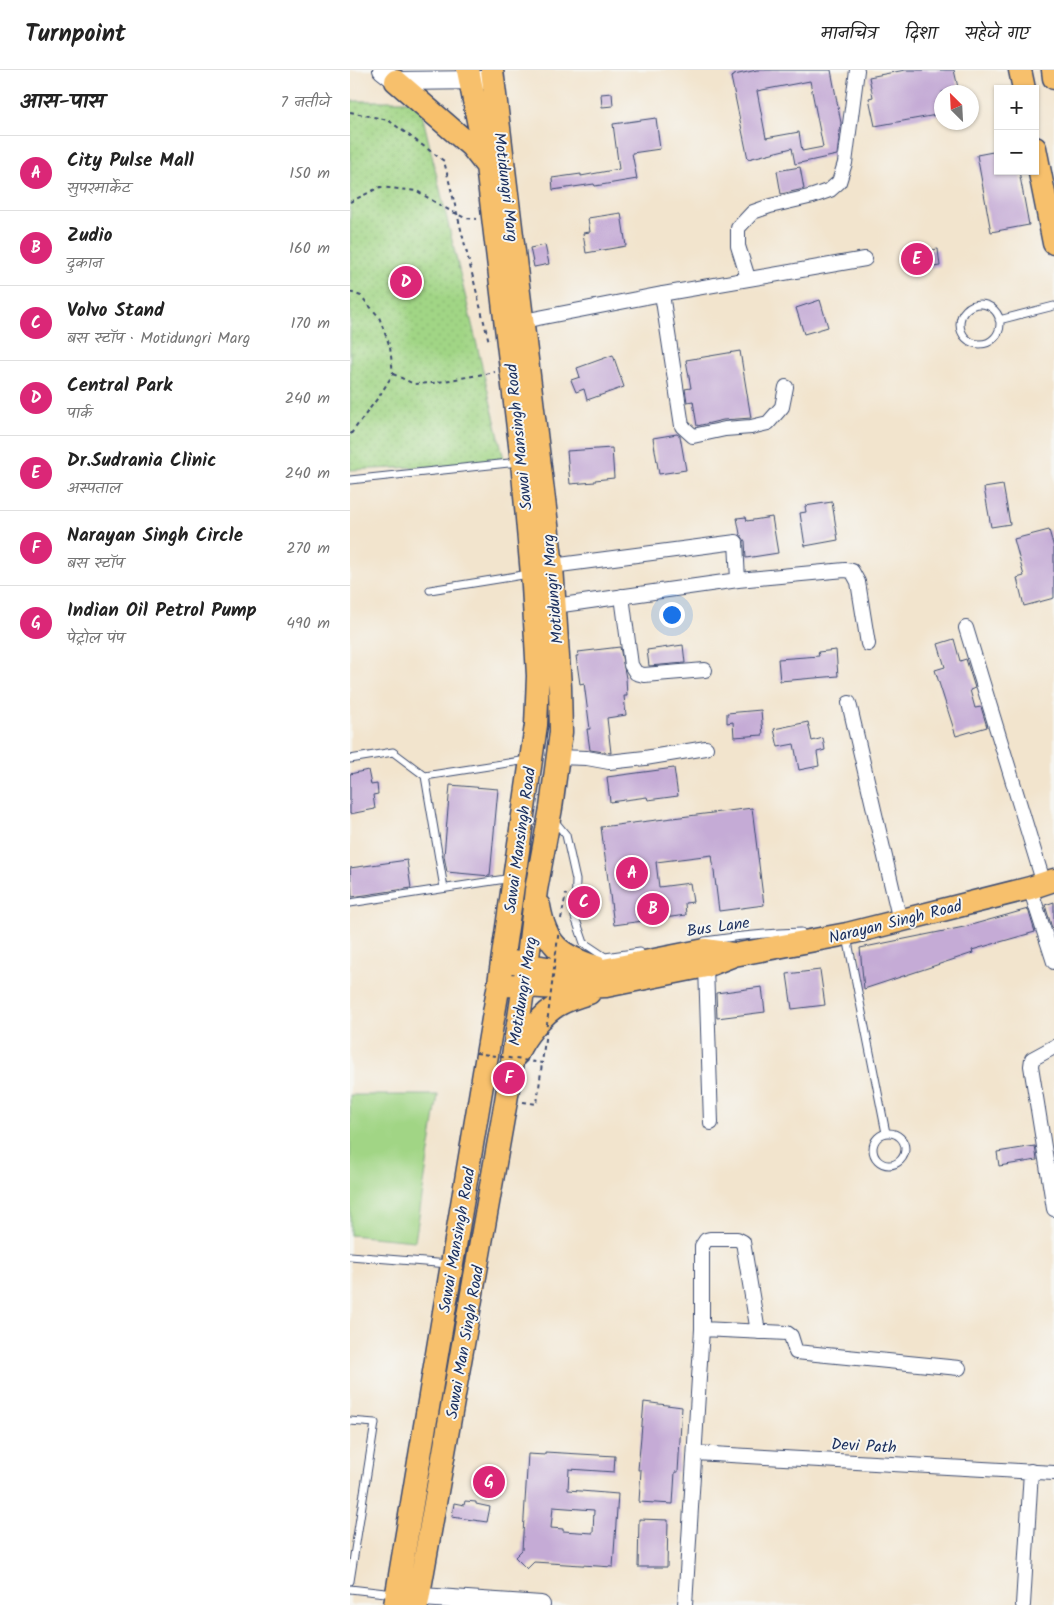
<!DOCTYPE html>
<html lang="hi">
<head>
<meta charset="utf-8">
<style>
  body { margin:0; font-family:Kalam,"Playpen Sans Deva",sans-serif; background:#f2f2f2; color:#222 }
  .controls { position:absolute; right:15px; top:15px; display:grid; overflow:hidden; border-radius:0px; box-shadow:0 1px 4px #0004 }
  .controls button { width:45px; height:45px; display:grid; place-items:center; padding:0; border:0; border-bottom:1px solid #e0e0e0; background:#fff; color:#222; font:25px sans-serif }
  .compass { position:absolute; left:584px; top:15px; width:45px; height:45px; border-radius:50%; background:#fff; box-shadow:0 1px 4px #0004; rotate:336deg }
  .you { position:absolute; left:321px; top:544px; width:18px; height:18px; margin:-12px; border:4px solid #fff; border-radius:50%; background:#1a73e8; box-shadow:0 0 0 8px #1a73e833 }
  .badge { display:grid; place-items:center; width:32px; height:32px; border-radius:50%; background:#db2777; color:#fff; font-size:16px; font-weight:700 }
  .pin { position:absolute; translate:-50% -50%; border:2px solid #fff; box-shadow:0 1px 5px #0006 }
  .list { margin:0; padding:0; list-style:none }
  h2 { display:flex; justify-content:space-between; align-items:center; height:65px; margin:0; padding:0 20px; font-size:21px }
  h2 small { font-size:16px; font-weight:400; color:#767676 }
  .list li { display:grid; grid-template-columns:32px 1fr auto; gap:15px; align-items:center; box-sizing:border-box; height:75px; padding:0 20px; border-top:1px solid #e0e0e0 }
  .list b { display:block; font-size:19px; white-space:nowrap }
  .list p { margin:0; font-size:16px; white-space:nowrap; color:#767676 }
  .list em { font-size:16px; font-style:normal; color:#767676 }
  .map { position:relative; flex:none; width:704px; height:1535px; overflow:hidden }
  header { display:flex; align-items:center; gap:30px; box-sizing:border-box; height:70px; padding:0 25px; background:#fff; border-bottom:1px solid #e0e0e0 }
  header strong { font-size:24px }
  nav { display:flex; gap:28px; margin-inline-start:auto; font-size:18px }
  main { display:flex }
  aside { flex:1; background:#fff }
  .map>svg:first-child { display:block }
</style>
</head>
<body>
<header>
<strong>Turnpoint</strong>
<nav><a>मानचित्र</a><a>दिशा</a><a>सहेजे गए</a></nav>
</header>
<main>
<aside>
<h2>आस-पास<small>7 नतीजे</small></h2>
<ul class="list">
<li><span class="badge">A</span><div><b>City Pulse Mall</b><p>सुपरमार्केट</p></div><em>150 m</em></li>
<li><span class="badge">B</span><div><b>Zudio</b><p>दुकान</p></div><em>160 m</em></li>
<li><span class="badge">C</span><div><b>Volvo Stand</b><p>बस स्टॉप · Motidungri Marg</p></div><em>170 m</em></li>
<li><span class="badge">D</span><div><b>Central Park</b><p>पार्क</p></div><em>240 m</em></li>
<li><span class="badge">E</span><div><b>Dr.Sudrania Clinic</b><p>अस्पताल</p></div><em>240 m</em></li>
<li><span class="badge">F</span><div><b>Narayan Singh Circle</b><p>बस स्टॉप</p></div><em>270 m</em></li>
<li><span class="badge">G</span><div><b>Indian Oil Petrol Pump</b><p>पेट्रोल पंप</p></div><em>490 m</em></li>
</ul>
</aside>
<div class="map">
<svg width="704" height="1535" viewBox="0 0 704 1535">
  <defs>
    <pattern id="park-dots" width="8" height="8" patternUnits="userSpaceOnUse" patternTransform="scale(1.25)"><rect width="8" height="8" fill="#a1d585"/><path d="M2 2h.1M6 6h.1" fill="none" stroke="#8ab775" stroke-width="1.8" stroke-linecap="round"/></pattern>
  </defs>
  <rect width="100%" height="100%" fill="#f6f6f2"/>
  <filter id="ink" filterUnits="userSpaceOnUse"><feTurbulence type="fractalNoise" baseFrequency=".02" numOctaves="2"/><feDisplacementMap in="SourceGraphic" scale="10" xChannelSelector="R" yChannelSelector="G"/><feConvolveMatrix kernelMatrix="1 2 1 2 8 2 1 2 1" color-interpolation-filters="sRGB"/></filter>
  <filter id="wash" filterUnits="userSpaceOnUse"><feTurbulence type="fractalNoise" baseFrequency=".0096" numOctaves="4" result="noise"/><feDisplacementMap in="SourceGraphic" scale="20" xChannelSelector="R" yChannelSelector="G"/><feGaussianBlur stdDeviation="1.12" result="paint"/><feColorMatrix in="noise" values="0 0 0 0 0 0 0 0 0 0 0 0 0 0 0 0 0 1.4 0 .05"/><feComposite in="paint" operator="in"/></filter>
  <g filter="url(#wash)">
    <rect width="100%" height="100%" fill="#f2e4cd"/>
    <path fill="#a1d585" stroke="#5e8272" d="M 0,1025 L 88,1025 L 65,1171 L 0,1165 Z"/>
    <path fill="url(#park-dots)" stroke="#5e8272" d="M 0,31 L 69,31 L 155,393 L 0,400 Z"/>
    <g id="blocks">
      <path fill="#c5abd6" fill-rule="evenodd" d="M 407,0 L 481,0 L 491,53 L 487,85 L 445,94 L 442,78 L 398,89 L 381,7 L 384,6 L 384,5 ZM 460,11 L 473,77 L 452,81 L 449,62 L 416,68 L 407,21 Z
        M 555,0 L 604,0 L 609,22 L 592,22 L 592,44 L 525,56 L 519,28 L 523,27 L 519,7 Z
        M 262,23 L 263,36 L 252,37 L 251,24 Z
        M 306,48 L 310,79 L 282,83 L 287,109 L 245,116 L 244,114 L 203,120 L 202,108 L 231,104 L 231,106 L 269,99 L 263,54 Z
        M 648,81 L 648,101 L 669,101 L 679,155 L 641,162 L 627,85 Z
        M 450,97 L 454,119 L 431,124 L 427,101 Z
        M 271,143 L 276,176 L 236,183 L 233,163 L 240,162 L 238,148 Z
        M 195,175 L 199,194 L 184,197 L 180,178 Z
        M 588,179 L 590,196 L 557,201 L 555,184 Z
        M 470,230 L 478,257 L 454,264 L 446,238 Z
        M 390,281 L 401,348 L 373,350 L 347,356 L 343,331 L 337,332 L 335,319 L 341,318 L 336,290 Z
        M 263,285 L 274,317 L 237,330 L 234,319 L 226,322 L 221,310 L 230,307 L 227,298 Z
        M 327,364 L 330,366 L 336,400 L 309,404 L 303,368 Z
        M 262,378 L 264,408 L 245,410 L 245,412 L 220,414 L 217,381 Z
        M 653,415 L 660,454 L 641,457 L 634,418 Z
        M 482,432 L 488,470 L 455,476 L 450,443 L 456,442 L 455,436 Z
        M 396,447 L 397,451 L 422,447 L 428,483 L 396,488 L 395,471 L 390,464 L 387,448 Z
        M 699,460 L 704,478 L 704,528 L 674,536 L 667,508 L 674,506 L 664,469 Z
        M 604,569 L 610,591 L 616,589 L 625,618 L 620,620 L 625,638 L 631,637 L 637,657 L 606,666 L 585,600 L 595,597 L 588,574 Z
        M 333,575 L 335,593 L 299,596 L 297,580 Z
        M 270,577 L 276,608 L 277,626 L 274,626 L 276,645 L 257,648 L 261,683 L 240,680 L 237,659 L 240,659 L 234,613 L 230,614 L 226,586 L 229,586 L 228,582 Z
        M 486,580 L 488,606 L 430,611 L 428,589 L 469,586 L 468,582 Z
        M 411,640 L 413,665 L 384,667 L 383,652 L 377,653 L 377,643 Z
        M 458,652 L 462,671 L 473,668 L 475,680 L 467,682 L 469,696 L 449,700 L 444,674 L 428,677 L 424,659 Z
        M 324,698 L 328,726 L 298,730 L 297,727 L 260,732 L 257,707 Z
        M 18,700 L 21,715 L 27,714 L 28,724 L 23,725 L 25,739 L 0,744 L 0,704 Z
        M 100,715 L 148,719 L 140,806 L 97,802 L 94,786 Z
        M 402,738 L 414,835 L 369,841 L 362,785 L 306,792 L 309,817 L 340,813 L 343,832 L 335,833 L 336,845 L 264,855 L 251,757 Z
        M 57,790 L 61,818 L 2,827 L 0,798 Z
        M 704,832 L 704,857 L 702,858 L 695,835 Z
        M 678,839 L 685,862 L 622,880 L 623,883 L 514,919 L 510,878 L 614,857 Z
        M 470,900 L 475,935 L 442,939 L 437,904 Z
        M 412,917 L 415,942 L 367,948 L 366,923 Z
        M 685,1076 L 687,1090 L 649,1096 L 647,1082 Z
        M 294,1332 L 332,1337 L 328,1402 L 325,1402 L 323,1434 L 289,1432 L 291,1400 L 288,1400 Z
        M 195,1382 L 265,1386 L 264,1402 L 219,1399 L 218,1420 L 268,1424 L 263,1497 L 184,1492 L 177,1499 L 165,1487 L 172,1480 L 178,1384 L 195,1385 ZM 203,1437 L 244,1440 L 243,1463 L 213,1461 L 213,1459 L 201,1458 Z
        M 115,1431 L 126,1432 L 126,1434 L 140,1437 L 137,1452 L 102,1447 L 104,1433 L 114,1435 Z
        M 289,1449 L 318,1450 L 317,1497 L 288,1497 Z"/>
    </g>
  </g>
  <g filter="url(#ink)">
    <use href="#blocks" fill-opacity="0" stroke="#3b4a6f" stroke-width="1"/>
    <g fill="none" stroke-linecap="round" stroke-linejoin="round">
      <g stroke="#3b4a6f" stroke-width="9">
        <path id="service" d="M610 254a20 20 0 1 1 40 0a20 20 0 1 1-40 0Z
          M 649,250 L 704,236
          M 0,410 L 169,392
          M 80,520 L 179,504
          M 0,689 L 43,682 L 75,706 L 177,690
          M 75,706 L 94,818
          M 203,749 L 216,765 L 226,810 L 225,847 L 234,873 L 255,887 L 290,882
          M 0,833 L 162,808
          M 497,867 L 536,1063
          M 355,871 C 387,866 419,863 451,862
          M523 1079a16 16 0 1 1 32 0a16 16 0 1 1-32 0Z
          M 0,1186 L 99,1194
          M 0,1351 L 25,1353 L 0,1511
          M 0,1519 L 44,1524"/>
      </g>
      <g stroke="#3b4a6f" stroke-width="16">
        <path id="minor" d="M 398,208 L 388,176 L 388,158 L 403,142 L 420,136 L 463,126 L 480,120 L 489,112 L 495,93 L 507,0
          M 312,224 L 332,356 L 343,366 L 375,359 L 401,357 L 418,353 L 432,337 L 436,317
          M 173,251 L 312,224 L 515,189
          M 202,496 L 386,472 L 388,510
          M 272,526 L 281,595 L 286,603 L 294,605 L 355,600
          M 205,536 L 388,510 L 495,500 L 502,501 L 508,512 L 518,574
          M 616,558 L 694,814
          M 499,633 L 550,851
          M 207,687 L 237,688 L 259,692 L 295,688 L 356,678
          M 680,818 L 704,892
          M 356,896 L 361,1053
          M 704,977 L 682,989 L 681,996 L 704,1139
          M 352,1259 L 437,1263 L 441,1266 L 446,1282 L 609,1298
          M 345,1383 L 704,1403
          M 335,1535 L 352,1259 L 352,1176 L 356,1170 L 360,1169 L 387,1169 L 393,1172 L 408,1262
          M 673,1535 L 681,1401"/>
      </g>
      <g stroke="#3b4a6f" stroke-width="20">
        <path id="tertiary" d="M 32,0 L 46,11 L 133,10
          M 57,1526 L 191,1535"/>
      </g>
      <g stroke="#3b4a6f" stroke-width="25">
        <path id="primary" d="M 670,0 L 674,19
          M 703,0 L 704,8
          M 46,11 L 121,76 L 136,95
          M 685,78 L 704,173
          M 189,836 C 196,875 209,885 246,897
          M 163,892 L 214,901 L 232,901 L 254,900 L 355,880 L 383,884
          M 158,915 L 208,918 L 256,916 L 356,896 L 384,885 L 497,864 L 680,818 L 704,810
          M 167,984 C 173,968 194,942 210,934 C 219,929 229,926 239,923
          M 45,1535 L 149,913 L 186,655 L 188,606 L 183,516 L 172,392 L 137,96 L 118,0
          M 67,1535 L 156,1031 L 177,896 L 186,820 L 201,738 L 211,662 L 210,617 L 202,496 L 142,0"/>
      </g>
      <path stroke="#3b4a6f" stroke-width="2" stroke-dasharray="4 4" stroke-linecap="butt" d="M 0,42 L 38,50 L 94,91 L 139,272
        M 0,132 L 30,117 L 67,121 L 93,137 L 115,148 L 127,149
        M 0,222 L 11,226 L 29,247 L 40,277 L 43,304 L 30,325 L 0,365
        M 43,304 L 64,314 L 83,313 L 145,302
        M 211,849 L 216,824
        M 173,1032 L 187,1034 L 192,993"/>
      <use href="#service" stroke="#fff" stroke-width="7"/>
      <use href="#minor" stroke="#fff" stroke-width="14"/>
      <use href="#tertiary" stroke="#fff" stroke-width="18"/>
      <use href="#primary" stroke="#f7c06c" stroke-width="22"/>
      <path stroke="#3b4a6f" stroke-width="2" stroke-dasharray="4 4" stroke-linecap="butt" d="M 126,983 L 192,993 L 209,859"/>
    </g>
  </g>
  <g text-anchor="middle" stroke-width="4" stroke-linejoin="round" paint-order="stroke">
    <g font-size="16" fill="#1b2f5e" stroke="#f6f6f2">
      <text transform="translate(157 117) rotate(83)" y="6">Motidungri Marg</text>
      <text transform="translate(168 367) rotate(-96)" y="6">Sawai Mansingh Road</text>
      <text transform="translate(202 519) rotate(-95)" y="6">Motidungri Marg</text>
      <text transform="translate(169 770) rotate(-82)" y="6">Sawai Mansingh Road</text>
      <text transform="translate(545 851) rotate(-14)" y="6">Narayan Singh Road</text>
      <text transform="translate(368 856) rotate(-8)" y="6">Bus Lane</text>
      <text transform="translate(172 921) rotate(-81)" y="6">Motidungri Marg</text>
      <text transform="translate(106 1170) rotate(-80)" y="6">Sawai Mansingh Road</text>
      <text transform="translate(114 1272) rotate(-80)" y="6">Sawai Man Singh Road</text>
      <text transform="translate(514 1375) rotate(3)" y="6">Devi Path</text>
    </g>
  </g>
</svg>
<div class="controls">
<button>+</button>
<button>−</button>
</div>
<svg class="compass" viewBox="-18 -18 36 36"><path d="M0-13l5 13h-10z" fill="#e53935"/><path d="M0 13l5-13h-10z" fill="#767676"/></svg>
<div class="you"></div>
<div class="pin badge" style="left:282px;top:803px">A</div>
<div class="pin badge" style="left:303px;top:839px">B</div>
<div class="pin badge" style="left:234px;top:832px">C</div>
<div class="pin badge" style="left:56px;top:212px">D</div>
<div class="pin badge" style="left:567px;top:189px">E</div>
<div class="pin badge" style="left:159px;top:1008px">F</div>
<div class="pin badge" style="left:139px;top:1412px">G</div>
</div>
</main>
</body>
</html>
